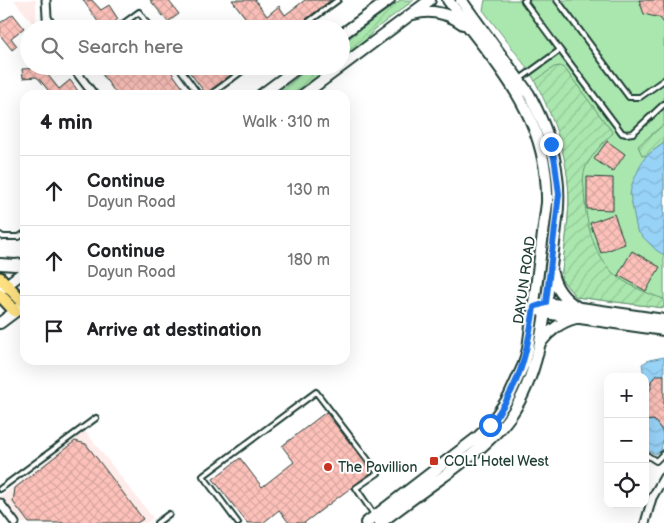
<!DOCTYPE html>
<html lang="en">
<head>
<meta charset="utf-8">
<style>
  body { margin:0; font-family:"Balsamiq Sans",sans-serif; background:#f2f2f2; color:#202124 }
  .controls { position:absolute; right:15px; bottom:15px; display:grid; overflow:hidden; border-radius:10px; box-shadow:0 5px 20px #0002 }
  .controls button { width:45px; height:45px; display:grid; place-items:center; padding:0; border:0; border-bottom:1px solid #e0e0e0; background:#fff; color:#202124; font:25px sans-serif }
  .stop { position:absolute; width:15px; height:15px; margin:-11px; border:4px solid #1a73e8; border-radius:50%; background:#fff }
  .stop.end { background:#1a73e8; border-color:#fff; box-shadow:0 1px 5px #0008 }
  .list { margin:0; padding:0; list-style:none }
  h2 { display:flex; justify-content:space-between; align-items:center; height:65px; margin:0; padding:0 20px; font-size:21px }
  h2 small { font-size:16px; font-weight:400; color:#757577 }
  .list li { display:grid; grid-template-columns:32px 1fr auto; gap:15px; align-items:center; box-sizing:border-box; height:70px; padding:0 20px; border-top:1px solid #e0e0e0 }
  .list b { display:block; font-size:19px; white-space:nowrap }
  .list p { margin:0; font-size:16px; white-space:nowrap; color:#757577 }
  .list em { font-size:16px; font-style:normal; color:#757577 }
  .icon { flex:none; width:28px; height:28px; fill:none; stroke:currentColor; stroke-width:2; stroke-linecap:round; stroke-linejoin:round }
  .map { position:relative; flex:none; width:664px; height:523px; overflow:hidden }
  .search { position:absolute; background:#fff; box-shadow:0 5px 20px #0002; left:20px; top:20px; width:330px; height:55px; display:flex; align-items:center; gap:12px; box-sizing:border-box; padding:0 18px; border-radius:28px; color:#757577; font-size:19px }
  .panel { position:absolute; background:#fff; box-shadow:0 5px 20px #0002; left:20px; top:90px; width:330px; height:275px; border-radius:15px }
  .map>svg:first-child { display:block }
</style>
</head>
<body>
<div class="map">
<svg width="664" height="523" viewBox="0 0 664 523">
  <defs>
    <pattern id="garden-furrows" width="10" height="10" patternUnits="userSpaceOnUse" patternTransform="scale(1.25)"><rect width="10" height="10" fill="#aae7ae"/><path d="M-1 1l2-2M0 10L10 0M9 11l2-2" fill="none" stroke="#92c796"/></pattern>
    <pattern id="water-waves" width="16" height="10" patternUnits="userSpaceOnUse" patternTransform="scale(1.25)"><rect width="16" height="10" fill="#97d2f7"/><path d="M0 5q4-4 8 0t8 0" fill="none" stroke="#82b5d4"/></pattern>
    <pattern id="building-cross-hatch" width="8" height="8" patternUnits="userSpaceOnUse" patternTransform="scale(1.25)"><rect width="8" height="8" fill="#fdc1ba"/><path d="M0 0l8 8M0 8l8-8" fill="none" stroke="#d8a7a0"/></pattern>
  </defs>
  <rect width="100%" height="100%" fill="#fff"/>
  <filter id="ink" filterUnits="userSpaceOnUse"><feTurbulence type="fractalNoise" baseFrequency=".02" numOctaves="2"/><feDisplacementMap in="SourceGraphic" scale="10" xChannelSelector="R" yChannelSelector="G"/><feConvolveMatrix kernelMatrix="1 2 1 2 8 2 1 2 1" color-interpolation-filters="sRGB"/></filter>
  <g filter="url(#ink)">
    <path fill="#feecea" d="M 14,0 L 36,0 L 36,28 Z
      M 85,431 L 153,518 L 146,523 L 21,523 L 0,497 Z"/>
    <path fill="#aae7ae" stroke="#649271" d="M 485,0 L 664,0 L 664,308 L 576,297 L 561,279 C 564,253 568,227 569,202 C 569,161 557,116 535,81 C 520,56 500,33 483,10 Z"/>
    <path fill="url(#garden-furrows)" stroke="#649271" d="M 400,0 L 414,0 L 374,30 L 360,47 L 341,60 L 341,44 Z
      M 312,66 L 333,66 L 295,95 L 274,95 Z
      M 560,66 L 565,69 L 613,133 C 604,141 589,158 585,169 C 583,175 583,182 584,188 C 585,218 591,251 613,273 C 625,284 648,294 664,299 L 664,308 L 576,297 L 561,279 C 564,253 568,227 569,202 C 569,158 554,119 535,81 L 554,67 Z
      M 664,124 L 664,143 L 646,156 L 642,155 L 638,146 Z"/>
    <path fill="url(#water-waves)" stroke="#6796a9" d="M 664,143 L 664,255 L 656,250 L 637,231 L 630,194 L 632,184 L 641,164 L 646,156 Z
      M 664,357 L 664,375 L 654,377 L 650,384 L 645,385 L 645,377 L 644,377 L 642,364 L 649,360 Z
      M 654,420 C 664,432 664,435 661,451 L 655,454 L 645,449 L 645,421 Z"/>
    <path fill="url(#building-cross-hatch)" stroke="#1f3d34" d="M 83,0 L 92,0 L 101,10 L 109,5 L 118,19 L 106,29 L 103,29 Z
      M 150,0 L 168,0 L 179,14 L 168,22 Z
      M 232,0 L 255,0 L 267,16 L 279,6 L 285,15 L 305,0 L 331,0 L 293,29 L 254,29 Z
      M 639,0 L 664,0 L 664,23 L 660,18 L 644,14 Z
      M 13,14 L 24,28 L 11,38 L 17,46 L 12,50 L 0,35 L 0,23 Z
      M 41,66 L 52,66 L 48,75 L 59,89 L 70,80 L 81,95 L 52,95 L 39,79 L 36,77 L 23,78 L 22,69 L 40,68 Z
      M 96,66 L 167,66 L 183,88 L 174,95 L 117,95 Z
      M 185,66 L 242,66 L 206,94 Z
      M 607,141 L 625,154 L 613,172 L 594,159 Z
      M 587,177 L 613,178 L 613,210 L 587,209 Z
      M 614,214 L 625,244 L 601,253 L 590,223 Z
      M 632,251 L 660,267 L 646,291 L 618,275 Z
      M 657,375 L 664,375 L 664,433 L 654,420 L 645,421 L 645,390 L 651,389 L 651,381 Z
      M 326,412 L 372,472 L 304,523 L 289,523 L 279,510 L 263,523 L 247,523 L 213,479 L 240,458 L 262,487 L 294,462 L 282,446 Z
      M 75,441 L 86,444 L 143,519 L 137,523 L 29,523 L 13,502 L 15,488 Z"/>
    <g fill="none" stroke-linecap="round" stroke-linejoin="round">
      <g stroke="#1f3d34" stroke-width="8">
        <path id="lane" d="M 526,0 L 524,1 L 560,50
          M 557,0 L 629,97 L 640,97 L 664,80
          M 116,29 L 139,12 L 151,29
          M 299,29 L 338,0
          M 178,66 L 199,95
          M 520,79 L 560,50 L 622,133 L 626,134 L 633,133 L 664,104
          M 210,95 L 249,66
          M 0,235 L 3,237 L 19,237 L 25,233
          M 645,454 L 656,461 L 664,453
          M 0,489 L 96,418
          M 157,523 L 169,514
          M 238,523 L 203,476 L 316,392 L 378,473 L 356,488 L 375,516"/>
      </g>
      <g stroke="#1f3d34" stroke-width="11">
        <path id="street" d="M 46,0 L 47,17 L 53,29
          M 72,66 L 94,95
          M 0,503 L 15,523
          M 645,523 L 652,498 L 664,477"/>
      </g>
      <g stroke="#1f3d34" stroke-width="14">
        <path id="secondary" d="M 413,14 C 430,9 448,13 463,24
          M 341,35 L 389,0
          M 261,95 L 300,66
          M 303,95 L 430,0
          M 0,264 L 15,265 L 25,264
          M 552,273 C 555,287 564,299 577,307
          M 0,290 L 25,271
          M 541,304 L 546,303 L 664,320
          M 539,310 L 545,313 L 664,330
          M 0,323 L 20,308
          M 541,342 C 549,331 562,321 576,318
          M 366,523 L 478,437 L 490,425 L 509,397 L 524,364 L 528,349 L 547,203 C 549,115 497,66 448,0
          M 380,523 C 401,507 423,491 444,476 C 468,458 493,440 511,415 C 542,370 545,311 552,259 C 555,232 561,204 557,176 C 554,147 543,120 529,94 L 461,0"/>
      </g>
      <g stroke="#1f3d34" stroke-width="15">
        <path id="primary" d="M 0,278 L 25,304
          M 0,295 L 15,311"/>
      </g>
      <use href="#lane" stroke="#fff" stroke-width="4"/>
      <use href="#street" stroke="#fff" stroke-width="7"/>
      <use href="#secondary" stroke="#fff" stroke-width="10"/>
      <use href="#primary" stroke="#fde080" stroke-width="11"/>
    </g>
  </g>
  <g fill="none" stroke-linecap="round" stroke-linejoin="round" filter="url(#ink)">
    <path stroke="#1a73e8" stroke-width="6" d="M 490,425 C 520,386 527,354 534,307 L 546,303 L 559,194 L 555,163 L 551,144"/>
  </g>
  <g fill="#c8321e" stroke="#fff" stroke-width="2">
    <rect x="429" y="456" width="10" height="10" rx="2.5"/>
    <circle cx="328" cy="467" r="5"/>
  </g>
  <g text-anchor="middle" stroke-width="4" stroke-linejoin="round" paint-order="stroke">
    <g font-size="14" fill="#1f3d34" stroke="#fff">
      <text transform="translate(524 280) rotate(-82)" y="5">DAYUN ROAD</text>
    </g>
    <g font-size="14" fill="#1f3d34" stroke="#fff" text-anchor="start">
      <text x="444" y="466">COLI Hotel West</text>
      <text x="338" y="472">The Pavillion</text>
    </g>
  </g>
</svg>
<div class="controls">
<button>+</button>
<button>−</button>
<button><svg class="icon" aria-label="locate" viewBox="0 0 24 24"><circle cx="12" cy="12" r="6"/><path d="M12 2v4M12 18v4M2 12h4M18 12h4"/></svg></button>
</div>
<div class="stop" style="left:490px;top:425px"></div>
<div class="stop end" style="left:551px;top:144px"></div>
<div class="search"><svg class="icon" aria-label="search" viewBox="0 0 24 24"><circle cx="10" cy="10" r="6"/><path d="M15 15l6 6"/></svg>Search here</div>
<section class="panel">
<h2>4 min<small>Walk · 310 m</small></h2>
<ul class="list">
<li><svg class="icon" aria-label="ahead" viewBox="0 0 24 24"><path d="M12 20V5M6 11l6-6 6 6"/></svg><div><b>Continue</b><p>Dayun Road</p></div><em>130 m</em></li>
<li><svg class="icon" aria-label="ahead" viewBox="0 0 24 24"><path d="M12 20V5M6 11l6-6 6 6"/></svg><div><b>Continue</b><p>Dayun Road</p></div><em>180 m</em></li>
<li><svg class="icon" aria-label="arrive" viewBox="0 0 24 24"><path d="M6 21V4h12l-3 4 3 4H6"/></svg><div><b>Arrive at destination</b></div></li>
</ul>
</section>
</div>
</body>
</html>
